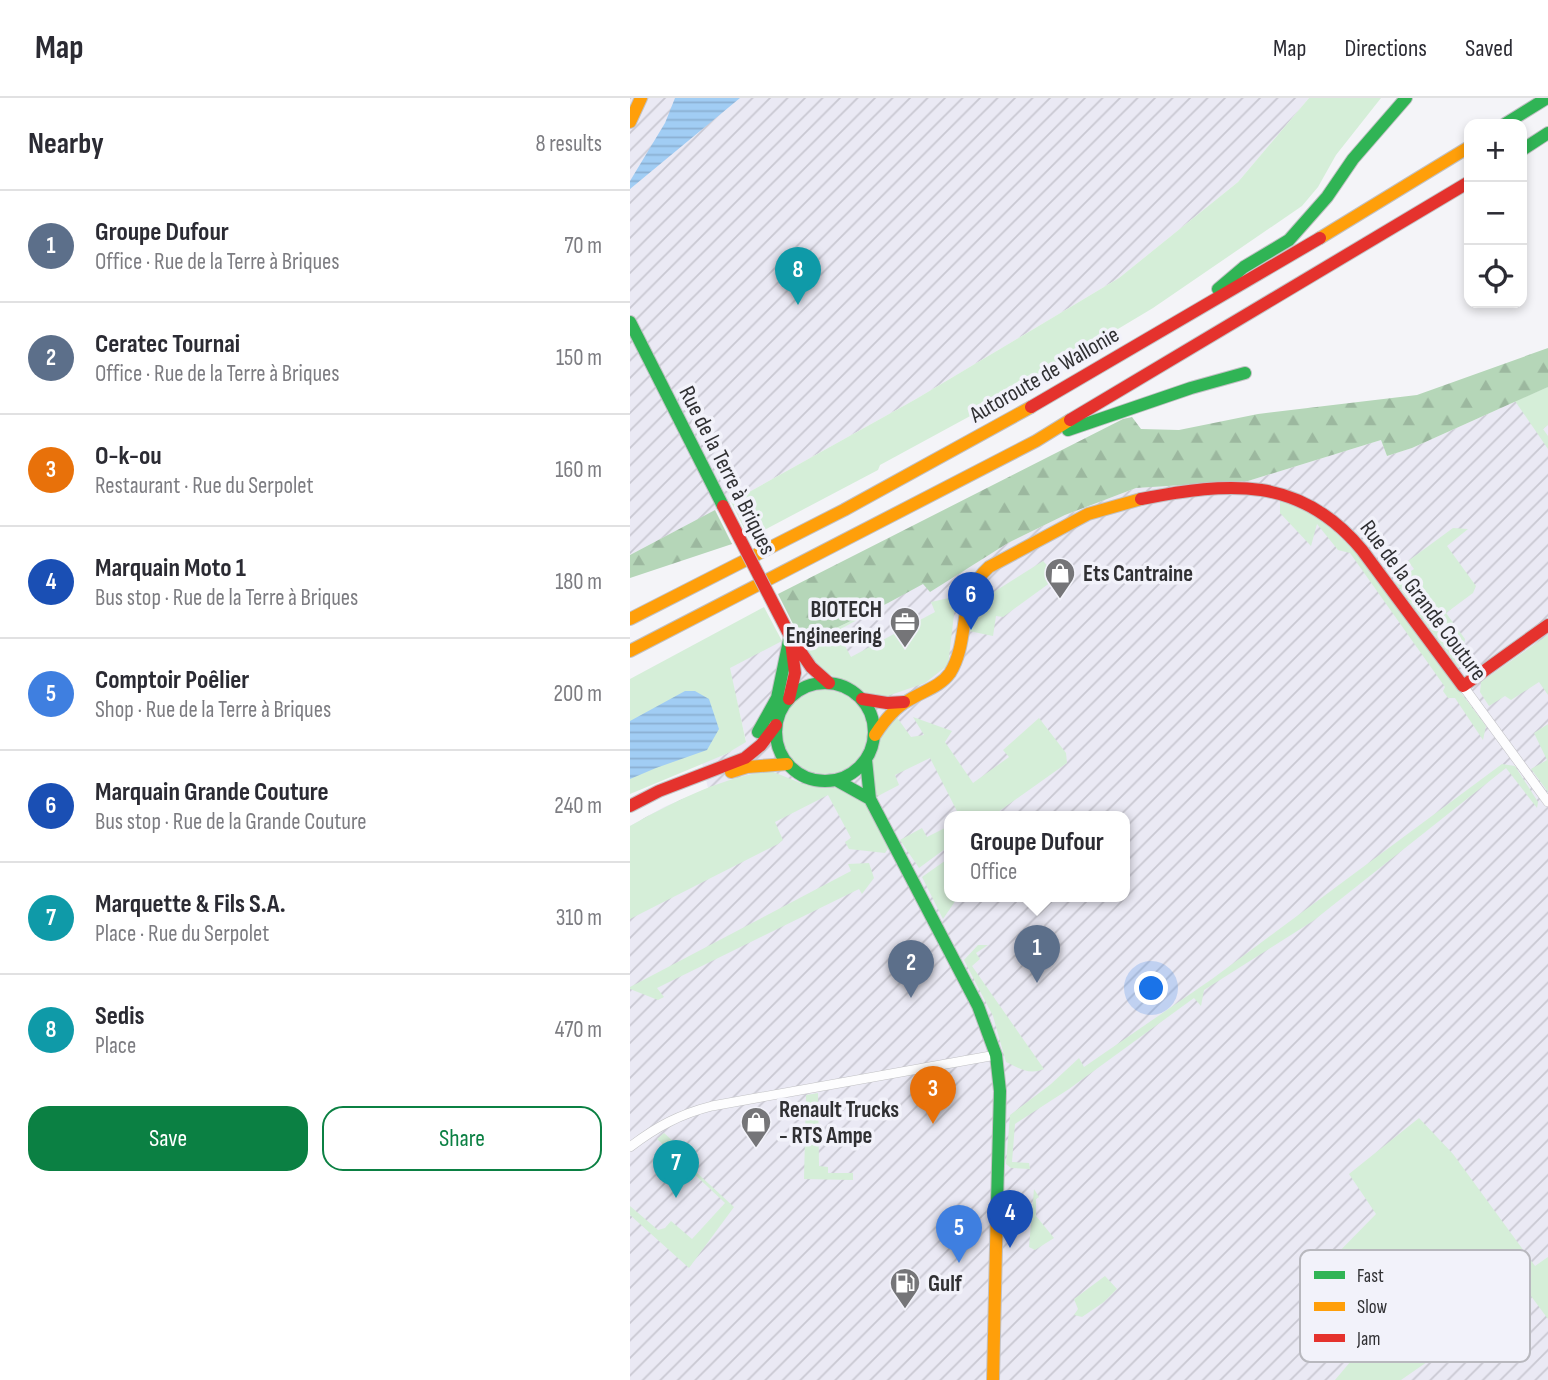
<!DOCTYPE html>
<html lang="en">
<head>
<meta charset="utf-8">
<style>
  body { margin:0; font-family:"Sofia Sans Condensed",sans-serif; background:#f2f2f3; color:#2b2b33 }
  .controls { position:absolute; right:21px; top:21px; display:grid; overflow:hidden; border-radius:14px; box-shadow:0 4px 10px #0003 }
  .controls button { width:63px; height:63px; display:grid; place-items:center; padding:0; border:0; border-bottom:2px solid #e1e1e2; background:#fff; color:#2b2b33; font:35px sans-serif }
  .you { position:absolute; left:522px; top:891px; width:24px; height:24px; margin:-18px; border:5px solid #fff; border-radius:50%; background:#1a73e8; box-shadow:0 0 0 10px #1a73e833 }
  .badge { display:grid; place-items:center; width:46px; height:46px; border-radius:50%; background:#0b8043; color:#fff; font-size:23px; font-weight:700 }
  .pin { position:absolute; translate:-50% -58px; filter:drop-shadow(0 2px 4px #0008) }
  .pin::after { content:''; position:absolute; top:37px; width:24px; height:21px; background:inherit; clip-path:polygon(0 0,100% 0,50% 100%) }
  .popup { position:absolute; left:314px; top:713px; width:186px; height:91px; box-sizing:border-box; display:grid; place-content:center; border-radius:14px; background:#fff; filter:drop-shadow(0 2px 5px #0005); font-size:23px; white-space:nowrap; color:#7c7c81 }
  .popup b { font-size:26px; color:#2b2b33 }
  .popup::after { content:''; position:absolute; left:50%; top:100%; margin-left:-14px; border:14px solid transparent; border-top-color:#fff }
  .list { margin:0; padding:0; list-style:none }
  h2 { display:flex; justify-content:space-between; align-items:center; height:91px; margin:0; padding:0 28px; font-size:30px }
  h2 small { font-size:23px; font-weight:400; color:#7c7c81 }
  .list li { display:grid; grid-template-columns:46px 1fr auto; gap:21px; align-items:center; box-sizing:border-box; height:112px; padding:0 28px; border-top:2px solid #e1e1e2 }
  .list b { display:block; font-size:26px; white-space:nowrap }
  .list p { margin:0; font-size:23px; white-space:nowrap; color:#7c7c81 }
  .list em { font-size:23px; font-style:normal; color:#7c7c81 }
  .actions { display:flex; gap:14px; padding:21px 28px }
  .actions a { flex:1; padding:16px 0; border:2px solid #0b8043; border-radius:21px; text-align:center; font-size:24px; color:#0b8043 }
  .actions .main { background:#0b8043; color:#fff }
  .icon { flex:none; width:38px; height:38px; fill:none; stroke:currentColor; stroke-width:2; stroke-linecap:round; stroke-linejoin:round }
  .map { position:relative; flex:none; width:918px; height:1282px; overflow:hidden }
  header { display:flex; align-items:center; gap:42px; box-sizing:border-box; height:98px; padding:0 35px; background:#fff; border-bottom:2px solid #e1e1e2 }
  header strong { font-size:33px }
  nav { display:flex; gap:38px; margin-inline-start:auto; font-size:24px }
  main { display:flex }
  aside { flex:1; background:#fff }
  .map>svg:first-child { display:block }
</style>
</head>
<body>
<header>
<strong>Map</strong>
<nav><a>Map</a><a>Directions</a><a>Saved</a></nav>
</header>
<main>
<aside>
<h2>Nearby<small>8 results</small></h2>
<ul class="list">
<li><span class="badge" style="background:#5c6f8a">1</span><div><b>Groupe Dufour</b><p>Office · Rue de la Terre à Briques</p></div><em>70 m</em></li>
<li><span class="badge" style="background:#5c6f8a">2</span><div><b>Ceratec Tournai</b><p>Office · Rue de la Terre à Briques</p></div><em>150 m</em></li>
<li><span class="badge" style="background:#e8710a">3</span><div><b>O-k-ou</b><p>Restaurant · Rue du Serpolet</p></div><em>160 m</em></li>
<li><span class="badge" style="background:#1a4fb4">4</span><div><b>Marquain Moto 1</b><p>Bus stop · Rue de la Terre à Briques</p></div><em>180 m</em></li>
<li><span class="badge" style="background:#3f7fe0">5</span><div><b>Comptoir Poêlier</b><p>Shop · Rue de la Terre à Briques</p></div><em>200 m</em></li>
<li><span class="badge" style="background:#1a4fb4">6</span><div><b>Marquain Grande Couture</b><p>Bus stop · Rue de la Grande Couture</p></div><em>240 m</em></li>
<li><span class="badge" style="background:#0f9aa8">7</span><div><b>Marquette &amp; Fils S.A.</b><p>Place · Rue du Serpolet</p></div><em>310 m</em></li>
<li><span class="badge" style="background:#0f9aa8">8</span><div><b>Sedis</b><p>Place</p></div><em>470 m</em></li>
</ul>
<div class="actions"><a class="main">Save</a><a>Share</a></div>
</aside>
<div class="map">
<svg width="918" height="1282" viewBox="0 0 918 1282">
  <defs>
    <pattern id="industrial-furrows" width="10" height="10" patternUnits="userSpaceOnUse" patternTransform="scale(1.75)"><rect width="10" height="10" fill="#eae9f4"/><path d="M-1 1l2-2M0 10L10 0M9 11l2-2" fill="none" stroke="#c9c8d2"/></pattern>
    <pattern id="forest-firs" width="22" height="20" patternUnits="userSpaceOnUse" patternTransform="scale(1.75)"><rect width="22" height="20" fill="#b5d6b8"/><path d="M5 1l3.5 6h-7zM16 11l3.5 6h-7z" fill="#9cb89f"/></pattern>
    <pattern id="water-rules" width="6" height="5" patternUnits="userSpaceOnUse" patternTransform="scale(1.75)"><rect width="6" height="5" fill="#a1cdf4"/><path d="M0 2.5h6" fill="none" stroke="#8bb0d2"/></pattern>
  </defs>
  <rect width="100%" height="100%" fill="#f4f4f8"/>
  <path fill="url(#industrial-furrows)" fill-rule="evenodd" d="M 0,0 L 679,0 L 608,84 L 489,180 L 286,301 L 101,404 L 0,457 Z
    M 918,289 L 918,1282 L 0,1282 L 0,728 L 34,709 L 78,690 L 72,665 L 96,656 L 116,643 L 99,569 L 168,534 L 173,546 L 258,505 L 293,485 L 301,493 L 378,445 L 435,417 L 506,390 L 618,383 L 751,342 L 757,358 L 782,350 ZM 320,719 L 494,719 L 494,799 L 320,799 Z"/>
  <path fill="#d5eed8" d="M 679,0 L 751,0 L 706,57 L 688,89 L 672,108 L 523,210 L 366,304 L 250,367 L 248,372 L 119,440 L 101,404 L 286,301 L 489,180 L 608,84 Z
    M 918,289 L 918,327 L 913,331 L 918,338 L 918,351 L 885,303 Z
    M 650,402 L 670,408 L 693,423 L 724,452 L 856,628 L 853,642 L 825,600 L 818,600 L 813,593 L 815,589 L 720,455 L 708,452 L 687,426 L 681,448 L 650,415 Z
    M 823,430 L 838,431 L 817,448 L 846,488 L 843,495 L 816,515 L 835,541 L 831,567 L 828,569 L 765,484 L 784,471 L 778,463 Z
    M 413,463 L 428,479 L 373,519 L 366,518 L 363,538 L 339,533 L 345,501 L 351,502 Z
    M 319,500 L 326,500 L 318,567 L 295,585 L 249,601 C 226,590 205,577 181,569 L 173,546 L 258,505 L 207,533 L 221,559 L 305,514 L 301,504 Z
    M 134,509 L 152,543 L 100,570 L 116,644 L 96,656 L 0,696 L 0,581 Z
    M 918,537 L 918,597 L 909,584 L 881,602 L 875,598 L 859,608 L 850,594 L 851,584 Z
    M153 634a42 42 0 1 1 84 0a42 42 0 1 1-84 0Z
    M 266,618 L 281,639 L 294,637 L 283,619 L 322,633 L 315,644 L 343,685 L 379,659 L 373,652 L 409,620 L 436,655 L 437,665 L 361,719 L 330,719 L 300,660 L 265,677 L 269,687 L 248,698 L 237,683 L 236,662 Z
    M 918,626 L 918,694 L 901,671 L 917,662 L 904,635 Z
    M 872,666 L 885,668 L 908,704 L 907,710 L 876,670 L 683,823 L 574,892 L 571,908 L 564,900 L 439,991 L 385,1026 L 382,1064 L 399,1065 L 400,1071 L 381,1070 L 376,1066 L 380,1017 L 421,986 L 449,960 L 454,969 L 582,881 Z
    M 141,673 L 173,686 L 207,690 L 223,696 L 236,707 L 259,749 L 255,755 L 219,751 L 215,744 L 221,740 L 198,697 L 145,724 L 153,742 L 148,746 L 0,821 L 0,728 C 41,705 93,678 141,673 Z
    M 319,728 L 319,748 L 289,770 L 270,742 L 292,730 L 297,739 Z
    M 319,760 L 320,799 L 328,799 L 313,821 L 292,779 Z
    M 239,765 L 244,780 L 232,796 L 229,791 L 27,890 L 34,899 L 28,902 L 0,891 L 0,889 L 221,773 L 218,766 Z
    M 348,847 L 358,847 L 346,855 L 350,861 L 342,868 L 414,971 C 400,977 390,971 376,964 L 363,918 L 334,862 Z
    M 188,995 L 189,1068 L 198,1069 L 198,1075 L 223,1075 L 223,1082 L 174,1081 L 176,997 Z
    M 789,1020 L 823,1056 L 905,1168 L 918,1159 L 918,1221 L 898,1194 L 771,1282 L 705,1282 L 726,1257 L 732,1214 L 698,1165 L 746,1116 L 719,1076 Z
    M 34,1035 L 45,1045 L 40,1050 L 104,1109 L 59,1170 L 0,1117 L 0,1108 L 28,1132 L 35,1130 L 41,1123 L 62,1141 L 95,1105 L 27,1041 Z
    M 404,1091 L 409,1099 L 406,1101 L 406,1118 L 424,1140 L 405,1152 L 399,1149 Z
    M 475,1178 L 487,1191 L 474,1204 L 452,1219 L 444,1217 L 448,1211 L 444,1201 Z"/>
  <path fill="url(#forest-firs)" d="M 918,250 L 918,289 L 782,350 L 757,358 L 751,342 L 618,383 L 506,390 L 435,417 L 378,445 L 300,494 L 293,486 L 258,505 L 173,546 L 148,496 L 493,321 L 502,319 L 511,331 L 549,332 L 628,316 L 787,297 Z
    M 85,412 L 102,446 L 0,480 L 0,457 Z"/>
  <path fill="url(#water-rules)" d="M 45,0 L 110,0 L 0,91 L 0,83 L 35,25 Z
    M 55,593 L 65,593 L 79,601 L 89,631 L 77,652 L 26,670 L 0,681 L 0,623 Z"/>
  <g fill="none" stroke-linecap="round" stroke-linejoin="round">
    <g stroke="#c1c1c4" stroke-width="10">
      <path id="street" d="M 833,588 L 918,704
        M 0,1049 C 26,1029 50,1016 82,1008 L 366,957"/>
    </g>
    <g stroke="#c1c1c4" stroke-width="14">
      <path id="fast" d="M 875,26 L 917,0
        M 892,52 L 918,35
        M 588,191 L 614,169 L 659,142 L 697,99 L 723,61 L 776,0
        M 0,224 L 93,408
        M 438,332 L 561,290 L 615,275
        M146 634a49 49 0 1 1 98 0a49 49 0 1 1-98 0Z
        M 128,634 L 147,600 L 160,538
        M 236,662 L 240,701 L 348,908 L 366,957 L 370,993 L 367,1105
        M 206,682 L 240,701"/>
    </g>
    <g stroke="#c1c1c4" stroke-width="14">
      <path id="slow" d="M 0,24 L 11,0
        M 690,140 L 839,49
        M 0,521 L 214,412 L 401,309
        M 0,553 L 406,343 L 440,322
        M 245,637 C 254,623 264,610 279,602 C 293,593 310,589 320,575 C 341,541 326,498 359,469 L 458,416 L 511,401
        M 101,674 L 117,669 L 157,666
        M 363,1282 L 367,1105"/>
    </g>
    <g stroke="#c1c1c4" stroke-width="14">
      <path id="jam" d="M 401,309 L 690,140
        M 440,322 L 839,84
        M 511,401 C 599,384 670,377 732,452 L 833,588 L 918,527
        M 164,544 L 181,569 L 199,585
        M 159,601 L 165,575 L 161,545
        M 232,601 L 257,605 L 274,604
        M 0,708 L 29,693 L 115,660 L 131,647 L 146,627"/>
    </g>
    <use href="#street" stroke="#fdfdfe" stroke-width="9"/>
    <use href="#fast" stroke="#30b455" stroke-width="12"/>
    <use href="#slow" stroke="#ff9f0a" stroke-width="12"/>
    <use href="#jam" stroke="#e5322d" stroke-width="12"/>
    <g stroke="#c1c1c4" stroke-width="14" stroke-linecap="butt">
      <path id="jam-bridge" d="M 93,408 L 160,538"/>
    </g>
    <use href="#jam-bridge" stroke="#e5322d" stroke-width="12"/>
  </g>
  <defs>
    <g id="shop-pin" transform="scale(1.575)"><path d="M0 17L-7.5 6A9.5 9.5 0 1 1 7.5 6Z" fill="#757578" stroke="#f2f2fa"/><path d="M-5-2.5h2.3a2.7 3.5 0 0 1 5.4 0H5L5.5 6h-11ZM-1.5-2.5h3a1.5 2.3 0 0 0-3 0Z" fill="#fff"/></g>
    <g id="office-pin" transform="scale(1.575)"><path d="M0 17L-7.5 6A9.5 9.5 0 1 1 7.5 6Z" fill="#757578" stroke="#f2f2fa"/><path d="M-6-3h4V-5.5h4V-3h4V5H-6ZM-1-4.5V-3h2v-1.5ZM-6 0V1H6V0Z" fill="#fff"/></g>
    <g id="fuel-pin" transform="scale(1.575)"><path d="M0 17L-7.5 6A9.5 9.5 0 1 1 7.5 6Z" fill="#757578" stroke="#f2f2fa"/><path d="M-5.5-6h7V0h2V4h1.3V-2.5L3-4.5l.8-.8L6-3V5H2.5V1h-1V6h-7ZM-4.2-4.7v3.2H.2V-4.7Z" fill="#fff"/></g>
  </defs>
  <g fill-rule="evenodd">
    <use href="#shop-pin" x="430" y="475"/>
    <use href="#office-pin" x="275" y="524"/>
    <use href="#shop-pin" x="126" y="1024"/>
    <use href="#fuel-pin" x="275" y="1185"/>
  </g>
  <g text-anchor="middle" stroke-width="7" stroke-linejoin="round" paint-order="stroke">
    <g font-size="23" fill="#303033" stroke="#f2f2fa">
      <text transform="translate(414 276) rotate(-30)" y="8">Autoroute de Wallonie</text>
      <text transform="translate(98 372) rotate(63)" y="8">Rue de la Terre à Briques</text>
      <text transform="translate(794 502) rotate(53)" y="8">Rue de la Grande Couture</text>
    </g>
    <g font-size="23" font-weight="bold" fill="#303033" stroke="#f2f2fa" text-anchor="start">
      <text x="453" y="483">Ets Cantraine</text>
      <text x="252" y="519" text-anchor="end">BIOTECH<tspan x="252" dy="26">Engineering</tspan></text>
      <text x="149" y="1019">Renault Trucks<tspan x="149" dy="26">- RTS Ampe</tspan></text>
      <text x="298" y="1193">Gulf</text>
    </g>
  </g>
  <rect x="670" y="1152" width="230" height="112" rx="10" fill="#f2f2fa" stroke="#b8b8be" stroke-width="2"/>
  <rect x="684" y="1173" width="31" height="8" fill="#30b455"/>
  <rect x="684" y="1204" width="31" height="9" fill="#ff9f0a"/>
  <rect x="684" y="1236" width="31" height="8" fill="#e5322d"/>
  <g font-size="19" fill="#303033">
    <text x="727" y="1184">Fast</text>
    <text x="727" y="1215">Slow</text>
    <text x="727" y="1247">Jam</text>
  </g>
</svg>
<div class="controls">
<button>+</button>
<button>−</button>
<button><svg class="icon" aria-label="locate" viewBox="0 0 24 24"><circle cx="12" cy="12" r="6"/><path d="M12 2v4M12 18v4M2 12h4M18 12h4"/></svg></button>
</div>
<div class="you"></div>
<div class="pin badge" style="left:407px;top:885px;background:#5c6f8a">1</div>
<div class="popup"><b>Groupe Dufour</b>Office</div>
<div class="pin badge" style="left:281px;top:900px;background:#5c6f8a">2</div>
<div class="pin badge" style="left:303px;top:1026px;background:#e8710a">3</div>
<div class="pin badge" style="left:380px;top:1150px;background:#1a4fb4">4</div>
<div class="pin badge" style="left:329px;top:1165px;background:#3f7fe0">5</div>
<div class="pin badge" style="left:341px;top:532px;background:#1a4fb4">6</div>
<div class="pin badge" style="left:46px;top:1100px;background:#0f9aa8">7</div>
<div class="pin badge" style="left:168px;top:207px;background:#0f9aa8">8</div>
</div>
</main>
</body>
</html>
